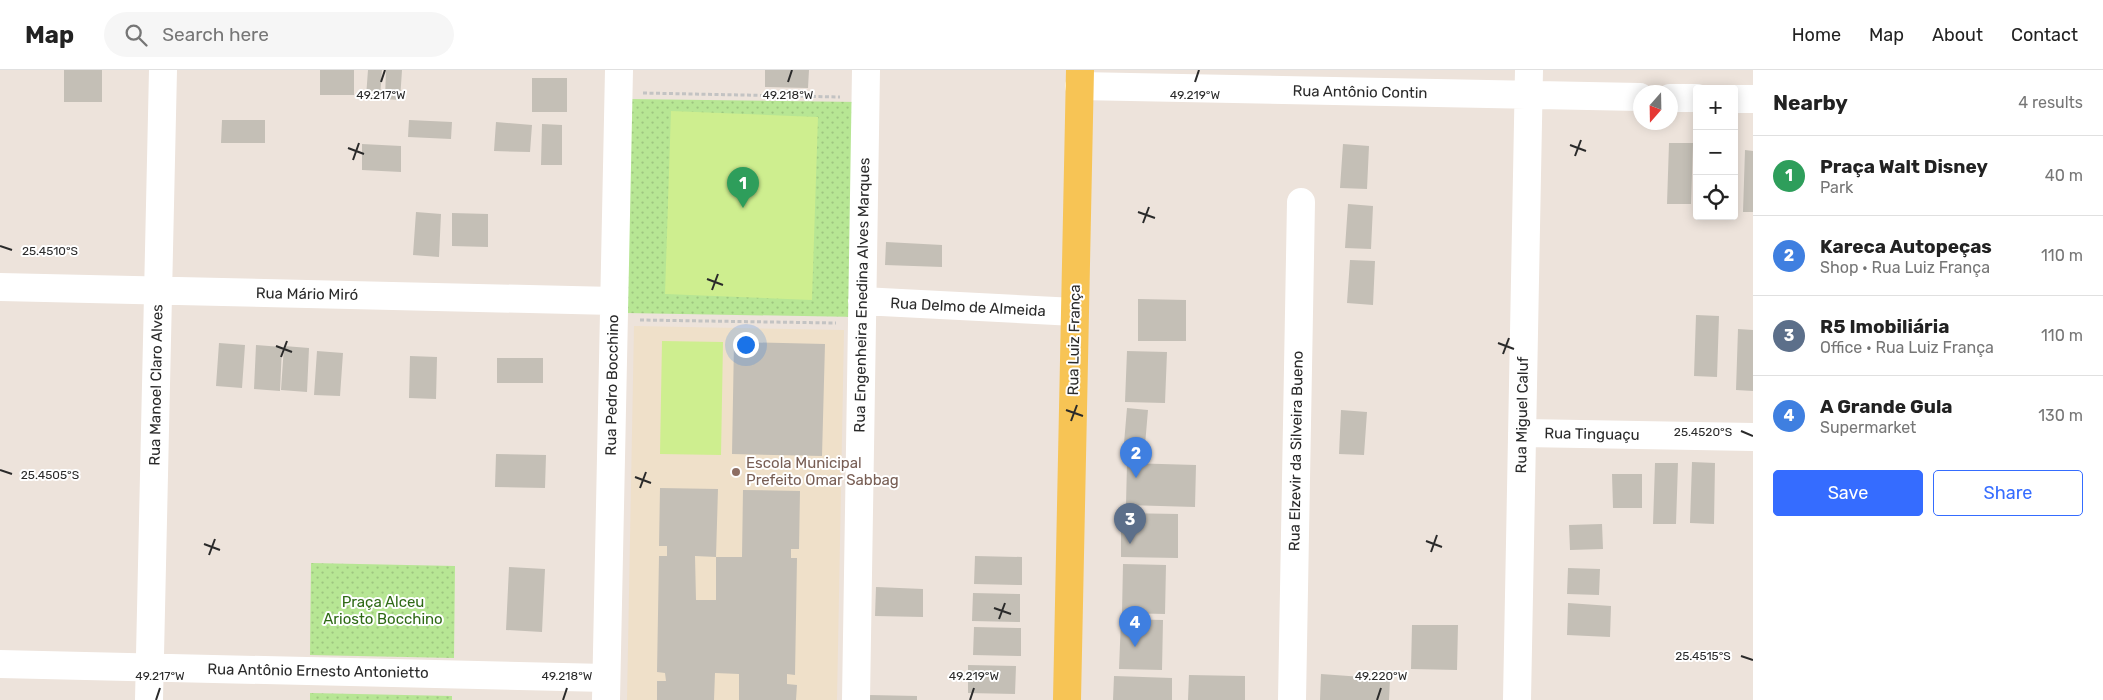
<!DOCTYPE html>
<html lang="en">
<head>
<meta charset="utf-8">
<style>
  body { margin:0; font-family:Rubik,sans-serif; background:#f6f6f6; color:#222 }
  .controls { position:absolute; right:15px; top:15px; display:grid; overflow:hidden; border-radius:5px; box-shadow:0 2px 12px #0003 }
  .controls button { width:45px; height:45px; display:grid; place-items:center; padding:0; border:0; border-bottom:1px solid #e0e0e0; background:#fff; color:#222; font:25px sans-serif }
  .compass { position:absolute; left:1633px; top:15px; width:45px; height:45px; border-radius:50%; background:#fff; box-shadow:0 2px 12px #0003; rotate:200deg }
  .you { position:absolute; left:745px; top:274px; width:18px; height:18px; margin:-12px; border:4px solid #fff; border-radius:50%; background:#1a73e8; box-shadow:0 0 0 8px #1a73e833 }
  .badge { display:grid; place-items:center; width:32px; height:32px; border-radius:50%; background:#356cff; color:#fff; font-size:16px; font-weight:700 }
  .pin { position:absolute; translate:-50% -41px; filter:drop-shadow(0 1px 2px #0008) }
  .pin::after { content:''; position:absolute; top:26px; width:18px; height:15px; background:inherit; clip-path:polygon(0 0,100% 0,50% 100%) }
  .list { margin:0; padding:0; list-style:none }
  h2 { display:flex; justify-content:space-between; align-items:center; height:65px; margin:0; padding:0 20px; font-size:21px }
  h2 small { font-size:16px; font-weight:400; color:#767676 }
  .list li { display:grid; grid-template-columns:32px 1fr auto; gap:15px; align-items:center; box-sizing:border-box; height:80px; padding:0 20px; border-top:1px solid #e0e0e0 }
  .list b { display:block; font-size:19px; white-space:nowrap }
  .list p { margin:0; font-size:16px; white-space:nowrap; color:#767676 }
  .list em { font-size:16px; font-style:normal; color:#767676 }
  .actions { display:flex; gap:10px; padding:15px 20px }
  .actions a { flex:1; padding:11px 0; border:1px solid #356cff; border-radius:5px; text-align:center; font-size:18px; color:#356cff }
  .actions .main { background:#356cff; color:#fff }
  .icon { flex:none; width:28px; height:28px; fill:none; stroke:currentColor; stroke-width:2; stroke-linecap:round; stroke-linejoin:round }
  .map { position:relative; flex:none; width:1753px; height:630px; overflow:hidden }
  header { display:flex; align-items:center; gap:30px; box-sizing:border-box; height:70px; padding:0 25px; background:#fff; border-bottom:1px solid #e0e0e0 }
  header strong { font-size:24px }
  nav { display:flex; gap:28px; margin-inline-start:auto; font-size:18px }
  .search { width:350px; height:45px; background:#f6f6f6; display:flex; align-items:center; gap:12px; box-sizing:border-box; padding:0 18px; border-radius:28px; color:#767676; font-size:19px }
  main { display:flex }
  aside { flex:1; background:#fff }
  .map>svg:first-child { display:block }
</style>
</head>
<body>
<header>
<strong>Map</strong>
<div class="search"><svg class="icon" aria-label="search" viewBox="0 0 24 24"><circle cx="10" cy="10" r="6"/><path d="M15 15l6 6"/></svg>Search here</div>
<nav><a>Home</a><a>Map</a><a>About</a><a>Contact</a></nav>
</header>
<main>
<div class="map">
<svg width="1753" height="630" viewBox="0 0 1753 630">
  <defs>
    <pattern id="park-dots" width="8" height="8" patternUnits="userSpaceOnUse" patternTransform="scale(1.25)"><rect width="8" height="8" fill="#b7e694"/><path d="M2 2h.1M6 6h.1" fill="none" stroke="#9ec580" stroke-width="1.8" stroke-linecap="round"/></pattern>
  </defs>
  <rect width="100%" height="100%" fill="#ede3db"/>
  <path fill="#efe0c9" d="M 634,256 L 844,260 L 837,630 L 627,630 Z"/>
  <path fill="url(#park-dots)" d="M 629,29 L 860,32 L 858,247 L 626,243 Z
    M 311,493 L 455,496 L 454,588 L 310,585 Z
    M 310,623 L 452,626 L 452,630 L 310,630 Z"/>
  <path fill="#ceee8f" d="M 671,41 L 818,47 L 812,230 L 665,224 Z
    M 662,271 L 723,272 L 721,385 L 660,384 Z"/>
  <path fill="#c4bfb6" d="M 64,0 L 102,0 L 102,32 L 64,32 Z
    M 320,0 L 354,0 L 354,25 L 320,25 Z
    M 368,0 L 382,0 L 380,27 L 366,27 Z
    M 386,0 L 402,0 L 400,30 L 385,29 Z
    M 765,0 L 809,0 L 808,18 L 765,17 Z
    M 532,8 L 567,8 L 567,42 L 532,42 Z
    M 222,50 L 265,50 L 265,73 L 221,73 Z
    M 409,50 L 452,52 L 451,69 L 408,67 Z
    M 496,52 L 532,55 L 530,82 L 494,81 Z
    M 542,54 L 562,55 L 562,95 L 541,95 Z
    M 1669,73 L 1693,73 L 1691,134 L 1667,134 Z
    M 362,74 L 401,76 L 401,102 L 362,100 Z
    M 1343,74 L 1369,76 L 1367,119 L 1340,118 Z
    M 1745,80 L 1753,81 L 1753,142 L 1743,142 Z
    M 1348,134 L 1373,136 L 1371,179 L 1345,178 Z
    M 416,142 L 441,144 L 439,187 L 413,185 Z
    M 452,143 L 488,144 L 488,177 L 452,176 Z
    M 886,172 L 942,175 L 942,197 L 885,195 Z
    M 1350,190 L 1375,191 L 1373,235 L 1347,233 Z
    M 1138,229 L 1186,230 L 1186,271 L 1138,271 Z
    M 1696,245 L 1719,246 L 1717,307 L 1694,306 Z
    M 1738,259 L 1753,260 L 1753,321 L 1736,320 Z
    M 734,272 L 825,274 L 822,386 L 732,384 Z
    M 219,273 L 245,275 L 242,318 L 216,316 Z
    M 256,275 L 282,277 L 280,321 L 254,319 Z
    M 284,276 L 309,278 L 307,322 L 281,320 Z
    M 317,281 L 343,283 L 340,326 L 314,325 Z
    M 1127,281 L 1167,282 L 1165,333 L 1125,332 Z
    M 410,286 L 437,287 L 436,329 L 409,328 Z
    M 497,288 L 543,288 L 543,313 L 497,313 Z
    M 1127,338 L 1148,340 L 1144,387 L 1123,385 Z
    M 1341,340 L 1367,342 L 1364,385 L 1339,384 Z
    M 496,384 L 546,385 L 545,418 L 495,417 Z
    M 1692,392 L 1715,393 L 1714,454 L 1690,453 Z
    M 1127,393 L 1196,395 L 1195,437 L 1126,435 Z
    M 1655,393 L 1678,393 L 1676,454 L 1653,454 Z
    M 1612,404 L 1642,404 L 1642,438 L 1613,438 Z
    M 660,418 L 718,419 L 716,487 L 695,486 L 696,530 L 716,530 L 716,487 L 742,487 L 743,420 L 800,421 L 799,479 L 791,479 L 791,488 L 797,488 L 795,605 L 787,604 L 787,614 L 797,615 L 796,630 L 739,630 L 739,604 L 715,603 L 714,630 L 657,630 L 657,611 L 666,611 L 665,603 L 657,602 L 659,486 L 667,486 L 667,476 L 659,476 Z
    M 1121,443 L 1178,444 L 1178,488 L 1121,487 Z
    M 1602,454 L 1603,479 L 1570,480 L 1569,455 Z
    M 975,486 L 1022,487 L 1022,515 L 974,514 Z
    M 1123,494 L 1166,495 L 1165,544 L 1122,543 Z
    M 509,497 L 545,499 L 542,562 L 506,560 Z
    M 1568,498 L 1600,499 L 1599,525 L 1567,524 Z
    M 876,517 L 923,519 L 923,547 L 875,546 Z
    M 973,523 L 1020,524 L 1020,552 L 972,551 Z
    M 1568,533 L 1611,536 L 1610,567 L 1567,565 Z
    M 1121,549 L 1163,550 L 1162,600 L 1119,599 Z
    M 1412,555 L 1458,555 L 1457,600 L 1411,599 Z
    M 974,557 L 1021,558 L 1021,586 L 973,585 Z
    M 968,595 L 1016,596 L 1015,624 L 968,623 Z
    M 1321,604 L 1390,609 L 1389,630 L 1320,630 Z
    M 1189,605 L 1245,606 L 1245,630 L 1188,630 Z
    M 1114,606 L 1172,608 L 1172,630 L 1113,630 Z
    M 869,625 L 917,626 L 917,630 L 869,630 Z"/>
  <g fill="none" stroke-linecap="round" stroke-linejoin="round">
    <path stroke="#c3c3c3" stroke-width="3" stroke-dasharray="4 2.5" stroke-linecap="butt" d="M 643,23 L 840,27
      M 640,250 L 836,253"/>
    <path stroke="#fff" stroke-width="28" d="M 1079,16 L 1640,27
      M 1670,28 L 1697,28
      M 1734,29 L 1753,29
      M 0,217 L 614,231
      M 862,231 L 1075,242
      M 1522,363 L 1753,367
      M 0,594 L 606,608
      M 149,630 L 163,0
      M 606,630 L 619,0
      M 856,630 L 866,0
      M 1292,630 L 1301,132
      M 1517,630 L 1529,0"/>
    <path stroke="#f7c455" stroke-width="28" d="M 1067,630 L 1080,0"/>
  </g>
  <path fill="none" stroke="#2a2a2a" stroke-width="2" d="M 381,12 L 385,0M 788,12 L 792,0M 1195,12 L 1199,0M 1570,75 L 1586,81M 348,78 L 364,84M 1575,86 L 1581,70M 353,90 L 359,73M 1138,142 L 1155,148M 1143,153 L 1149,137M 0,176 L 12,180M 707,209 L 723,215M 712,220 L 718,204M 1498,273 L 1514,279M 276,276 L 292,282M 1503,284 L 1509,268M 281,287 L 287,271M 1066,340 L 1083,346M 1071,351 L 1077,335M 1741,361 L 1753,366M 0,400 L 12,404M 635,407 L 651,413M 640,418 L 646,402M 1426,471 L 1442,477M 204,474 L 220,480M 1431,482 L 1437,465M 209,485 L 215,469M 994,538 L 1011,544M 999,549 L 1005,533M 1741,586 L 1753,590M 156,630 L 160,618M 563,630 L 567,618M 970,630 L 974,618M 1377,630 L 1381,618"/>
  <circle fill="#8d6e63" stroke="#fff" stroke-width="2" cx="736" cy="402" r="5"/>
  <g text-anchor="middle" stroke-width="4" stroke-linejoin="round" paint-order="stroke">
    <g font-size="15" fill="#2a2a2a" stroke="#fff">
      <text transform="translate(1360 22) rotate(1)" y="5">Rua Antônio Contin</text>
      <text transform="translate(307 224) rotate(1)" y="5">Rua Mário Miró</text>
      <text transform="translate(862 225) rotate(-89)" y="5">Rua Engenheira Enedina Alves Marques</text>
      <text transform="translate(968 237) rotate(3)" y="5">Rua Delmo de Almeida</text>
      <text transform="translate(1074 270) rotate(-89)" y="5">Rua Luiz França</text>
      <text transform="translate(156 315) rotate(-89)" y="5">Rua Manoel Claro Alves</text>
      <text transform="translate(612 315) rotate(-89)" y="5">Rua Pedro Bocchino</text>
      <text transform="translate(1522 345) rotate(-89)" y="5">Rua Miguel Caluf</text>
      <text transform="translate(1592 364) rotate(1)" y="5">Rua Tinguaçu</text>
      <text transform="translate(1296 381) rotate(-89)" y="5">Rua Elzevir da Silveira Bueno</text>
      <text transform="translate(318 601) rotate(1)" y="5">Rua Antônio Ernesto Antonietto</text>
    </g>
    <g font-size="15" fill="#785e54" stroke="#fff" text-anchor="start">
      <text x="746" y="398">Escola Municipal<tspan x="746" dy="17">Prefeito Omar Sabbag</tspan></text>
    </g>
    <g font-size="15" fill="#2f6a16" stroke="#fff">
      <text x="383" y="537">Praça Alceu<tspan x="383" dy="17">Ariosto Bocchino</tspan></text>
    </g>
  </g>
  <g font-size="12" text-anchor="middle" fill="#2a2a2a" stroke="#fff" stroke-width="4" stroke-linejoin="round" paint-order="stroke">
    <text x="381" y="29">49.217°W</text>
    <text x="788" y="29">49.218°W</text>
    <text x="1195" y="29">49.219°W</text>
    <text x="50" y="185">25.4510°S</text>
    <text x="1703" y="366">25.4520°S</text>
    <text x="50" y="409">25.4505°S</text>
    <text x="1703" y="590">25.4515°S</text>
    <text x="160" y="610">49.217°W</text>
    <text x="567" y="610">49.218°W</text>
    <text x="974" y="610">49.219°W</text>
    <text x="1381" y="610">49.220°W</text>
  </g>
</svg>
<div class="controls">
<button>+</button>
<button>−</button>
<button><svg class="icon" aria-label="locate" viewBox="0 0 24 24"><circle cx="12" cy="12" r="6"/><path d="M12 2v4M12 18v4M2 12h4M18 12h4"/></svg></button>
</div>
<svg class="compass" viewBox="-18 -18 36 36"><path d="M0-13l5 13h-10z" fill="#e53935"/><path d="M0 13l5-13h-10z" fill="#767676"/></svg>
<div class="you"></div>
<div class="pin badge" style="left:743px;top:138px;background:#2e9e5b">1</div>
<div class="pin badge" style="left:1136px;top:408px;background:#3f7fe0">2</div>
<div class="pin badge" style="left:1130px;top:474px;background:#5c6f8a">3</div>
<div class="pin badge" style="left:1135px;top:577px;background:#3f7fe0">4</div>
</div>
<aside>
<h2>Nearby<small>4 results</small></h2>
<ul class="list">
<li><span class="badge" style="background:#2e9e5b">1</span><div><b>Praça Walt Disney</b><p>Park</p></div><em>40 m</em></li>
<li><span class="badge" style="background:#3f7fe0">2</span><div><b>Kareca Autopeças</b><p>Shop · Rua Luiz França</p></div><em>110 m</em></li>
<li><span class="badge" style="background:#5c6f8a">3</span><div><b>R5 Imobiliária</b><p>Office · Rua Luiz França</p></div><em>110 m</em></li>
<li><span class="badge" style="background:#3f7fe0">4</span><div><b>A Grande Gula</b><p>Supermarket</p></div><em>130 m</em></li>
</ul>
<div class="actions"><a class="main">Save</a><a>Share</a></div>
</aside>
</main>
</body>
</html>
